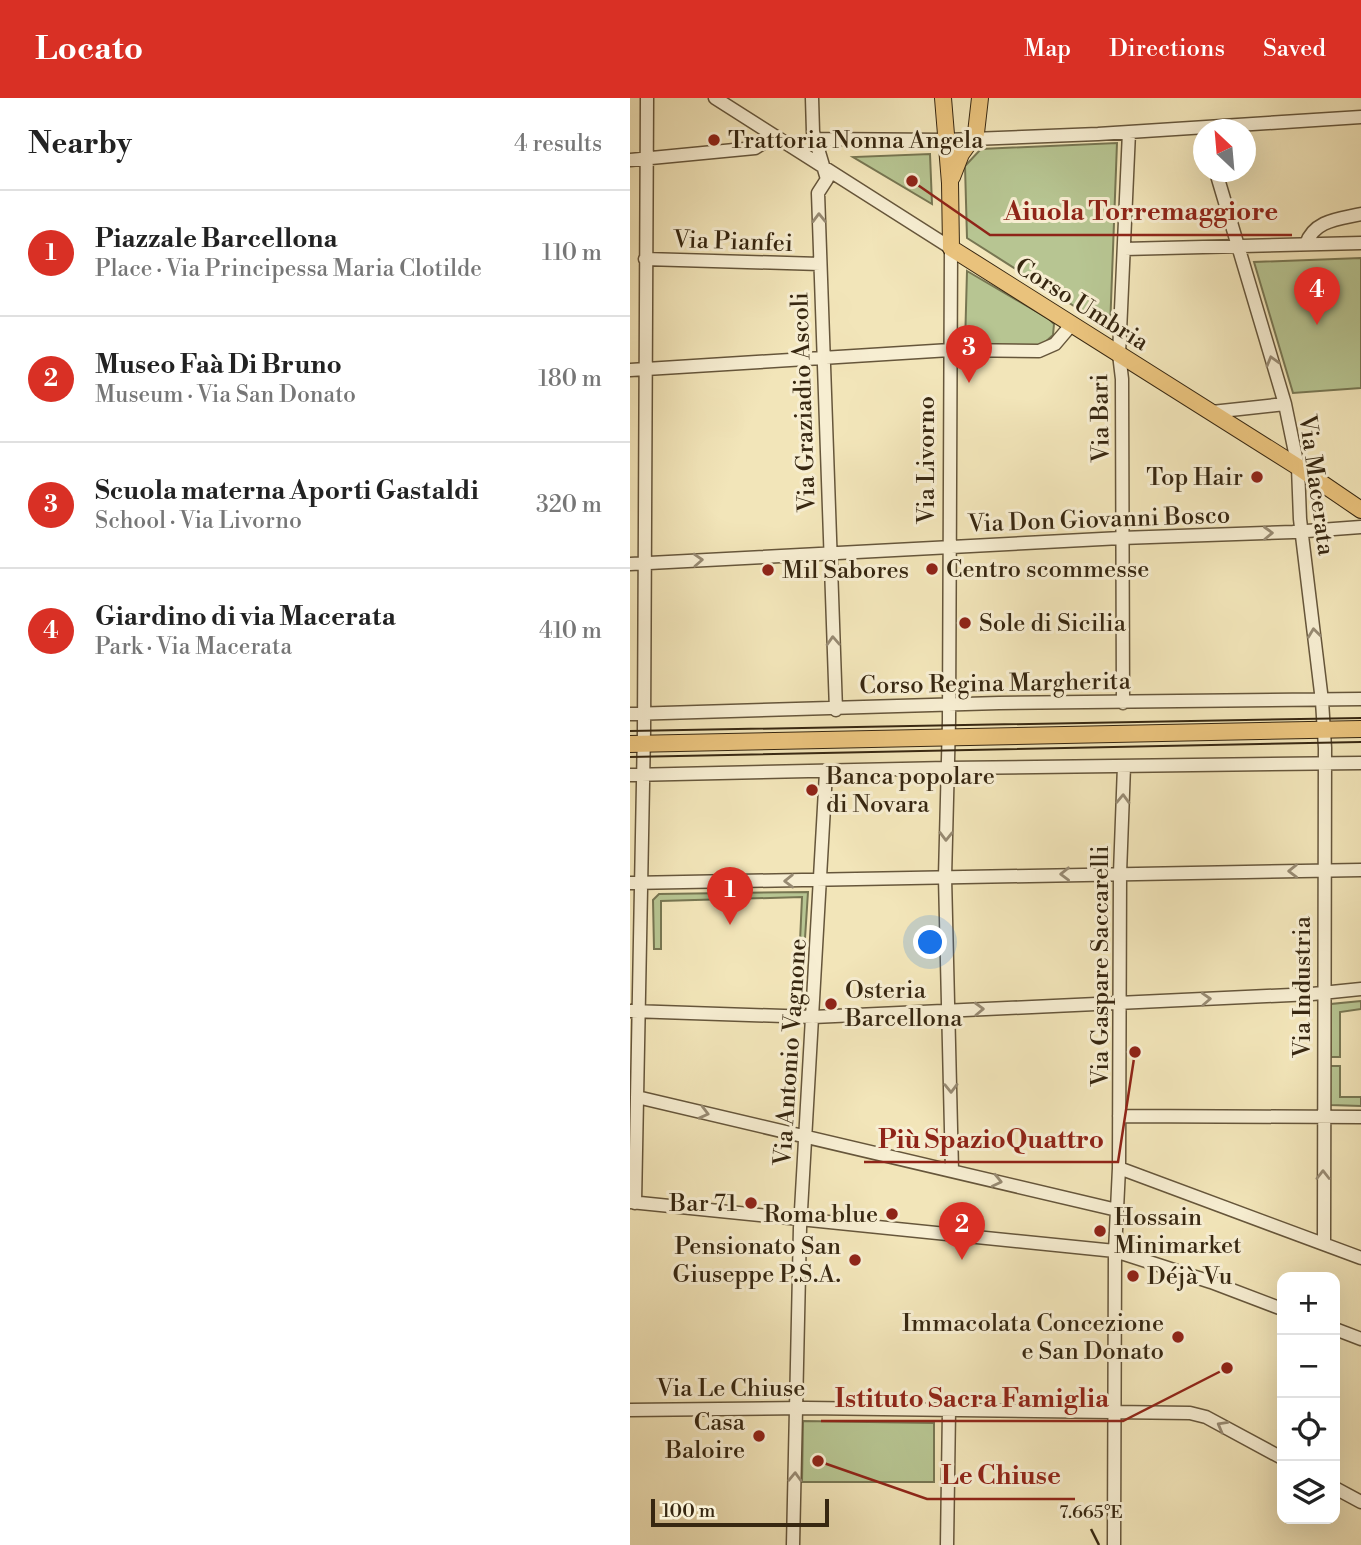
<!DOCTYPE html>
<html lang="en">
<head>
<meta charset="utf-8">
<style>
  body { margin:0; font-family:"Libre Bodoni",serif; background:#f2f2f2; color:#222 }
  .controls { position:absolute; right:21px; bottom:21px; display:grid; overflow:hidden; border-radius:14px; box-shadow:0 7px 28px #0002 }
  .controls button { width:63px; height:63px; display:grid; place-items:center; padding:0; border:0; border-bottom:2px solid #e0e0e0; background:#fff; color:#222; font:35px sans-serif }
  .compass { position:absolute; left:563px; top:21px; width:63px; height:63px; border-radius:50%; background:#fff; box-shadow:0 7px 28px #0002; rotate:334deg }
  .scale { position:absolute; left:21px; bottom:18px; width:178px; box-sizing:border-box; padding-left:7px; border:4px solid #372711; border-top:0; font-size:19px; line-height:24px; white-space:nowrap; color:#372711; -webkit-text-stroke:5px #f7eed2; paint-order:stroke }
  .you { position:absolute; left:301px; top:845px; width:24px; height:24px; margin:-18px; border:5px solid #fff; border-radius:50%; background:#1a73e8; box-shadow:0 0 0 10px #1a73e833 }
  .badge { display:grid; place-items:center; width:46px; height:46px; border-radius:50%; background:#d93025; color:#fff; font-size:23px; font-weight:700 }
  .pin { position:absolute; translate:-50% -58px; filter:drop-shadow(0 2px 4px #0008) }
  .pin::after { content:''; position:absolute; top:37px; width:24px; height:21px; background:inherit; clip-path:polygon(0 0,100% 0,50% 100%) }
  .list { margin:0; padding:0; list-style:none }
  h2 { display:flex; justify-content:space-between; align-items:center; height:91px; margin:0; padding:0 28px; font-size:30px }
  h2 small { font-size:23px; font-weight:400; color:#767676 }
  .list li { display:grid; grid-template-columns:46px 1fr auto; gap:21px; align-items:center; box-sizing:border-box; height:126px; padding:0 28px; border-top:2px solid #e0e0e0 }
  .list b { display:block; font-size:26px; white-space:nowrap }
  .list p { margin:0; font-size:23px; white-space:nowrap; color:#767676 }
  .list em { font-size:23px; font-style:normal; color:#767676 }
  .icon { flex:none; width:38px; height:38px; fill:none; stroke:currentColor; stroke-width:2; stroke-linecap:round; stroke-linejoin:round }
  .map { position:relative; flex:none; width:731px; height:1447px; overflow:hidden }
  header { display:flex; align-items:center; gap:42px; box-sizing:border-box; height:98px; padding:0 35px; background:#d93025; color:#fff }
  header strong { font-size:33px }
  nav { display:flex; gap:38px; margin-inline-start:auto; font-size:24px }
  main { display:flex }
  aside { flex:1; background:#fff }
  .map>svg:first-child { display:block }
</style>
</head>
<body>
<header>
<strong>Locato</strong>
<nav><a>Map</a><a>Directions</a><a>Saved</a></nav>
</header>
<main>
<aside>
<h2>Nearby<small>4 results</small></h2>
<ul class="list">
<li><span class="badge">1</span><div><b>Piazzale Barcellona</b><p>Place · Via Principessa Maria Clotilde</p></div><em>110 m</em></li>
<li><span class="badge">2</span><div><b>Museo Faà Di Bruno</b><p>Museum · Via San Donato</p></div><em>180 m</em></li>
<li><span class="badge">3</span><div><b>Scuola materna Aporti Gastaldi</b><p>School · Via Livorno</p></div><em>320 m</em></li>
<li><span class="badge">4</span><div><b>Giardino di via Macerata</b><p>Park · Via Macerata</p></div><em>410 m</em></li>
</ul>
</aside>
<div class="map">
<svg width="731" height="1447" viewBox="0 0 731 1447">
  <rect width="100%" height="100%" fill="#f2e5b9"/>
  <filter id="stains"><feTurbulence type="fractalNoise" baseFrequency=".00286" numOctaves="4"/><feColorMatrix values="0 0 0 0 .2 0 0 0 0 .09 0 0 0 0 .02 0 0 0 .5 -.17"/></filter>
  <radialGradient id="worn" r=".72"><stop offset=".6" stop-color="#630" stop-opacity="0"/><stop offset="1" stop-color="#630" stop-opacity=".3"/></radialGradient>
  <path fill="#b7c592" stroke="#777652" stroke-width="2" d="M 487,45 L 480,231 L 337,140 L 335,68 L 351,51 Z
    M 300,56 L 302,106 L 223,59 Z
    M 731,160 L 731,290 L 663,295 L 624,164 Z
    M 337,173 L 419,221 L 424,226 L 423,237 L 411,248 L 335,247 Z
    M 178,794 L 172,887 L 168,888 L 172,799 L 31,803 L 31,851 L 24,851 L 23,802 L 29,796 Z
    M 731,903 L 731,911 L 710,914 L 710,959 L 701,959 L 701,906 Z
    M 700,968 L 710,968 L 710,999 L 731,999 L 731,1008 L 700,1007 Z
    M 173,1323 L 304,1325 L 304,1384 L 172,1384 Z"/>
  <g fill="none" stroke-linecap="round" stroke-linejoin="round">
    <g stroke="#66563b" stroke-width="15">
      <path id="minor" d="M 85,0 L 321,150 L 319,623 L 315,779 L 322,1073
        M 182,0 L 183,34 L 197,81 L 188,95 L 206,612
        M 185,41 L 316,42 L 468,36 L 731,19
        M 0,62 L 125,50 L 145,38
        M 586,74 L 655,306 L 668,369 L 670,421 L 692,603 L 695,650 L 694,1145
        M 676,146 C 684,122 709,121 731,116
        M 494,151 L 731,145
        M 15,161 L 190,166
        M 0,272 L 320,252 L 409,253 L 425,246 L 442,226
        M 582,314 L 655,306
        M 0,466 L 491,440 L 663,434 L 731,429
        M 493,605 L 492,281 L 489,256 L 499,34
        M 0,616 L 369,605 L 731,601
        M 0,677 L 317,670 L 731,665
        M 0,785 L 731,772
        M 1,913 L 183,919 L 682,896 L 731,891
        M 7,999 L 487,1112
        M 489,1018 L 731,1019
        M 489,1070 L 731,1160
        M 0,1104 L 485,1153 L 581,1184 L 652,1211
        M 5,1105 L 14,633 L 17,0
        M 705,1231 L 731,1241
        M 0,1312 L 176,1310 L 560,1315 L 576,1319 L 652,1360
        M 705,1390 L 731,1404
        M 163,1447 L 170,1130 L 196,674
        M 317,1447 L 319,1312
        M 484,1447 L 485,1153 L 489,1070 L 490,775 L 494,668"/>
    </g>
    <g stroke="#372711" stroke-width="18">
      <path id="major" d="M 313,0 L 320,85 L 321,150 L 668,369 L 731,412
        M 322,79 L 331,56 L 346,35 L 350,0
        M 0,646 L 731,631"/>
    </g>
    <use href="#minor" stroke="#f7eed2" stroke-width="12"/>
    <use href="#major" stroke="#e9c27c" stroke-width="16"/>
    <path stroke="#372711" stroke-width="2" d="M 0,633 L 731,620
      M 0,659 L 731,644"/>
  </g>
  <defs><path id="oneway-chevron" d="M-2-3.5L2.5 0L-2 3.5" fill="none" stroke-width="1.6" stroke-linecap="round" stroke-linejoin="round" transform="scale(1.75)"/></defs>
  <g stroke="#978a72">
    <use href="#oneway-chevron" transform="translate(189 120) rotate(-91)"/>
    <use href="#oneway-chevron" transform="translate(642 263) rotate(-106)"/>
    <use href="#oneway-chevron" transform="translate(638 435) rotate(-2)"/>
    <use href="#oneway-chevron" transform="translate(68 462) rotate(-3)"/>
    <use href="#oneway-chevron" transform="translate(684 535) rotate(-97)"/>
    <use href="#oneway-chevron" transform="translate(203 543) rotate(-93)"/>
    <use href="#oneway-chevron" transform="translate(493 701) rotate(-88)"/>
    <use href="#oneway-chevron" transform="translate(316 738) rotate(91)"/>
    <use href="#oneway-chevron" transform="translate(663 773) rotate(179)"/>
    <use href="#oneway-chevron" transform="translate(435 776) rotate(179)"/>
    <use href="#oneway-chevron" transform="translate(159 783) rotate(179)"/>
    <use href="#oneway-chevron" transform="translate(576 901) rotate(-3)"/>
    <use href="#oneway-chevron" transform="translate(349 911) rotate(-2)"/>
    <use href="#oneway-chevron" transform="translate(321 990) rotate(89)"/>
    <use href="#oneway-chevron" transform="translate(74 1015) rotate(14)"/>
    <use href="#oneway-chevron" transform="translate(693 1077) rotate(-90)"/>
    <use href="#oneway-chevron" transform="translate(367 1083) rotate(13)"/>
    <use href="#oneway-chevron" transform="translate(592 1328) rotate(-151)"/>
    <use href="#oneway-chevron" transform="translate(165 1379) rotate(-88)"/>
  </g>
  <path fill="none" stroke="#372711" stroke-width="2.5" d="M 461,1431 L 469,1447"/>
  <g fill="#8f2418" stroke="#f7eed2" stroke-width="2.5">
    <circle cx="84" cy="42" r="7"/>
    <circle cx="627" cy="379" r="7"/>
    <circle cx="302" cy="471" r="7"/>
    <circle cx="138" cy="472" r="7"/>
    <circle cx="335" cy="525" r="7"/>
    <circle cx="182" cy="692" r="7"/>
    <circle cx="201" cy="906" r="7"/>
    <circle cx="121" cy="1105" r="7"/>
    <circle cx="262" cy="1116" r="7"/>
    <circle cx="470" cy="1133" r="7"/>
    <circle cx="225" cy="1162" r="7"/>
    <circle cx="503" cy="1178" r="7"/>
    <circle cx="548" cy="1239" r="7"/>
    <circle cx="129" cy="1338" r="7"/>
  </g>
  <g text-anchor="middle" stroke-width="6" stroke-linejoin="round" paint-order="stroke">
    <g font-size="24" fill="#372711" stroke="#f7eed2" text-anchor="start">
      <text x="98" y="50">Trattoria Nonna Angela</text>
      <text x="613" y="387" text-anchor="end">Top Hair</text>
      <text x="316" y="479">Centro scommesse</text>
      <text x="152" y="480">Mil Sabores</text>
      <text x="349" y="533">Sole di Sicilia</text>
      <text x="196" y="686">Banca popolare<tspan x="196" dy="28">di Novara</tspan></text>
      <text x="215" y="900">Osteria<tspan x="215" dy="28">Barcellona</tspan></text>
      <text x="107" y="1113" text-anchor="end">Bar 71</text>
      <text x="248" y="1124" text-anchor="end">Roma blue</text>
      <text x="484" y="1127">Hossain<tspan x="484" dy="28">Minimarket</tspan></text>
      <text x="211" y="1156" text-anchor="end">Pensionato San<tspan x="211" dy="28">Giuseppe P.S.A.</tspan></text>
      <text x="517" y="1186">Déjà Vu</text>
      <text x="534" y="1233" text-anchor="end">Immacolata Concezione<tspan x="534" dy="28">e San Donato</tspan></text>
      <text x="115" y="1332" text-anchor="end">Casa<tspan x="115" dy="28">Baloire</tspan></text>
    </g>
    <g font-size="24" fill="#372711" stroke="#f7eed2">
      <text transform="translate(103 143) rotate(2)" y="8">Via Pianfei</text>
      <text transform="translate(452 206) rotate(32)" y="8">Corso Umbria</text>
      <text transform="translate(173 304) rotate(-92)" y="8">Via Graziadio Ascoli</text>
      <text transform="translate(470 320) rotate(-91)" y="8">Via Bari</text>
      <text transform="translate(296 362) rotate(-90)" y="8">Via Livorno</text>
      <text transform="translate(687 387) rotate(82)" y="8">Via Macerata</text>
      <text transform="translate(469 421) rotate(-2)" y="8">Via Don Giovanni Bosco</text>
      <text transform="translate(365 585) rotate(-1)" y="8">Corso Regina Margherita</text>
      <text transform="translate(470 868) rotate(-90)" y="8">Via Gaspare Saccarelli</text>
      <text transform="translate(672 889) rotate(-90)" y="8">Via Industria</text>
      <text transform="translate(160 954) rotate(-86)" y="8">Via Antonio Vagnone</text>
      <text x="101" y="1298">Via Le Chiuse</text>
    </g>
  </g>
  <g font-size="18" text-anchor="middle" fill="#372711" stroke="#f7eed2" stroke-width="6" stroke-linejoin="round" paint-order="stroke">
    <text x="461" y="1420">7.665°E</text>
  </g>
  <path fill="none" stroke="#8f2418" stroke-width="2.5" d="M282 83L360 137H662M505 954L488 1064H234M597 1270L493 1323H191M188 1363L297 1401H445"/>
  <g fill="#8f2418" stroke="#f7eed2" stroke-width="2.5">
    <circle cx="282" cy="83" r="7"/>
    <circle cx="505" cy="954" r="7"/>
    <circle cx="597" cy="1270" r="7"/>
    <circle cx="188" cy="1363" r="7"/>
  </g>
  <g font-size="26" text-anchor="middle" font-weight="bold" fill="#8f2418" stroke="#f7eed2" stroke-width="6" stroke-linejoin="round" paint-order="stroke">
    <text x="511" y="122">Aiuola Torremaggiore</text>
    <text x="361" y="1050">Più SpazioQuattro</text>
    <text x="342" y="1309">Istituto Sacra Famiglia</text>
    <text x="371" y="1386">Le Chiuse</text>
  </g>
  <rect width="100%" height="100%" filter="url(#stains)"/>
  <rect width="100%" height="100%" fill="url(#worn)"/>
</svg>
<div class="controls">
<button>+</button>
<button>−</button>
<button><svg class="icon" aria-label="locate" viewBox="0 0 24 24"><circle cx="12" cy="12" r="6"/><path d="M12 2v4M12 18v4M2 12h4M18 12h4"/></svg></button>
<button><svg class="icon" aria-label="layers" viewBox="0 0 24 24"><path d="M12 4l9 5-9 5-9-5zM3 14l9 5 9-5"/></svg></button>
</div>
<svg class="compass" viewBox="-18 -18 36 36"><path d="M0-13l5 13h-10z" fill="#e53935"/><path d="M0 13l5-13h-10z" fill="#767676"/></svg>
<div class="scale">100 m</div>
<div class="you"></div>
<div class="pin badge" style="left:100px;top:827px">1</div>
<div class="pin badge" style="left:332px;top:1162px">2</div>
<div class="pin badge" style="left:339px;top:285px">3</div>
<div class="pin badge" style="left:687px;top:227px">4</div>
</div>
</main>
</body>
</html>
